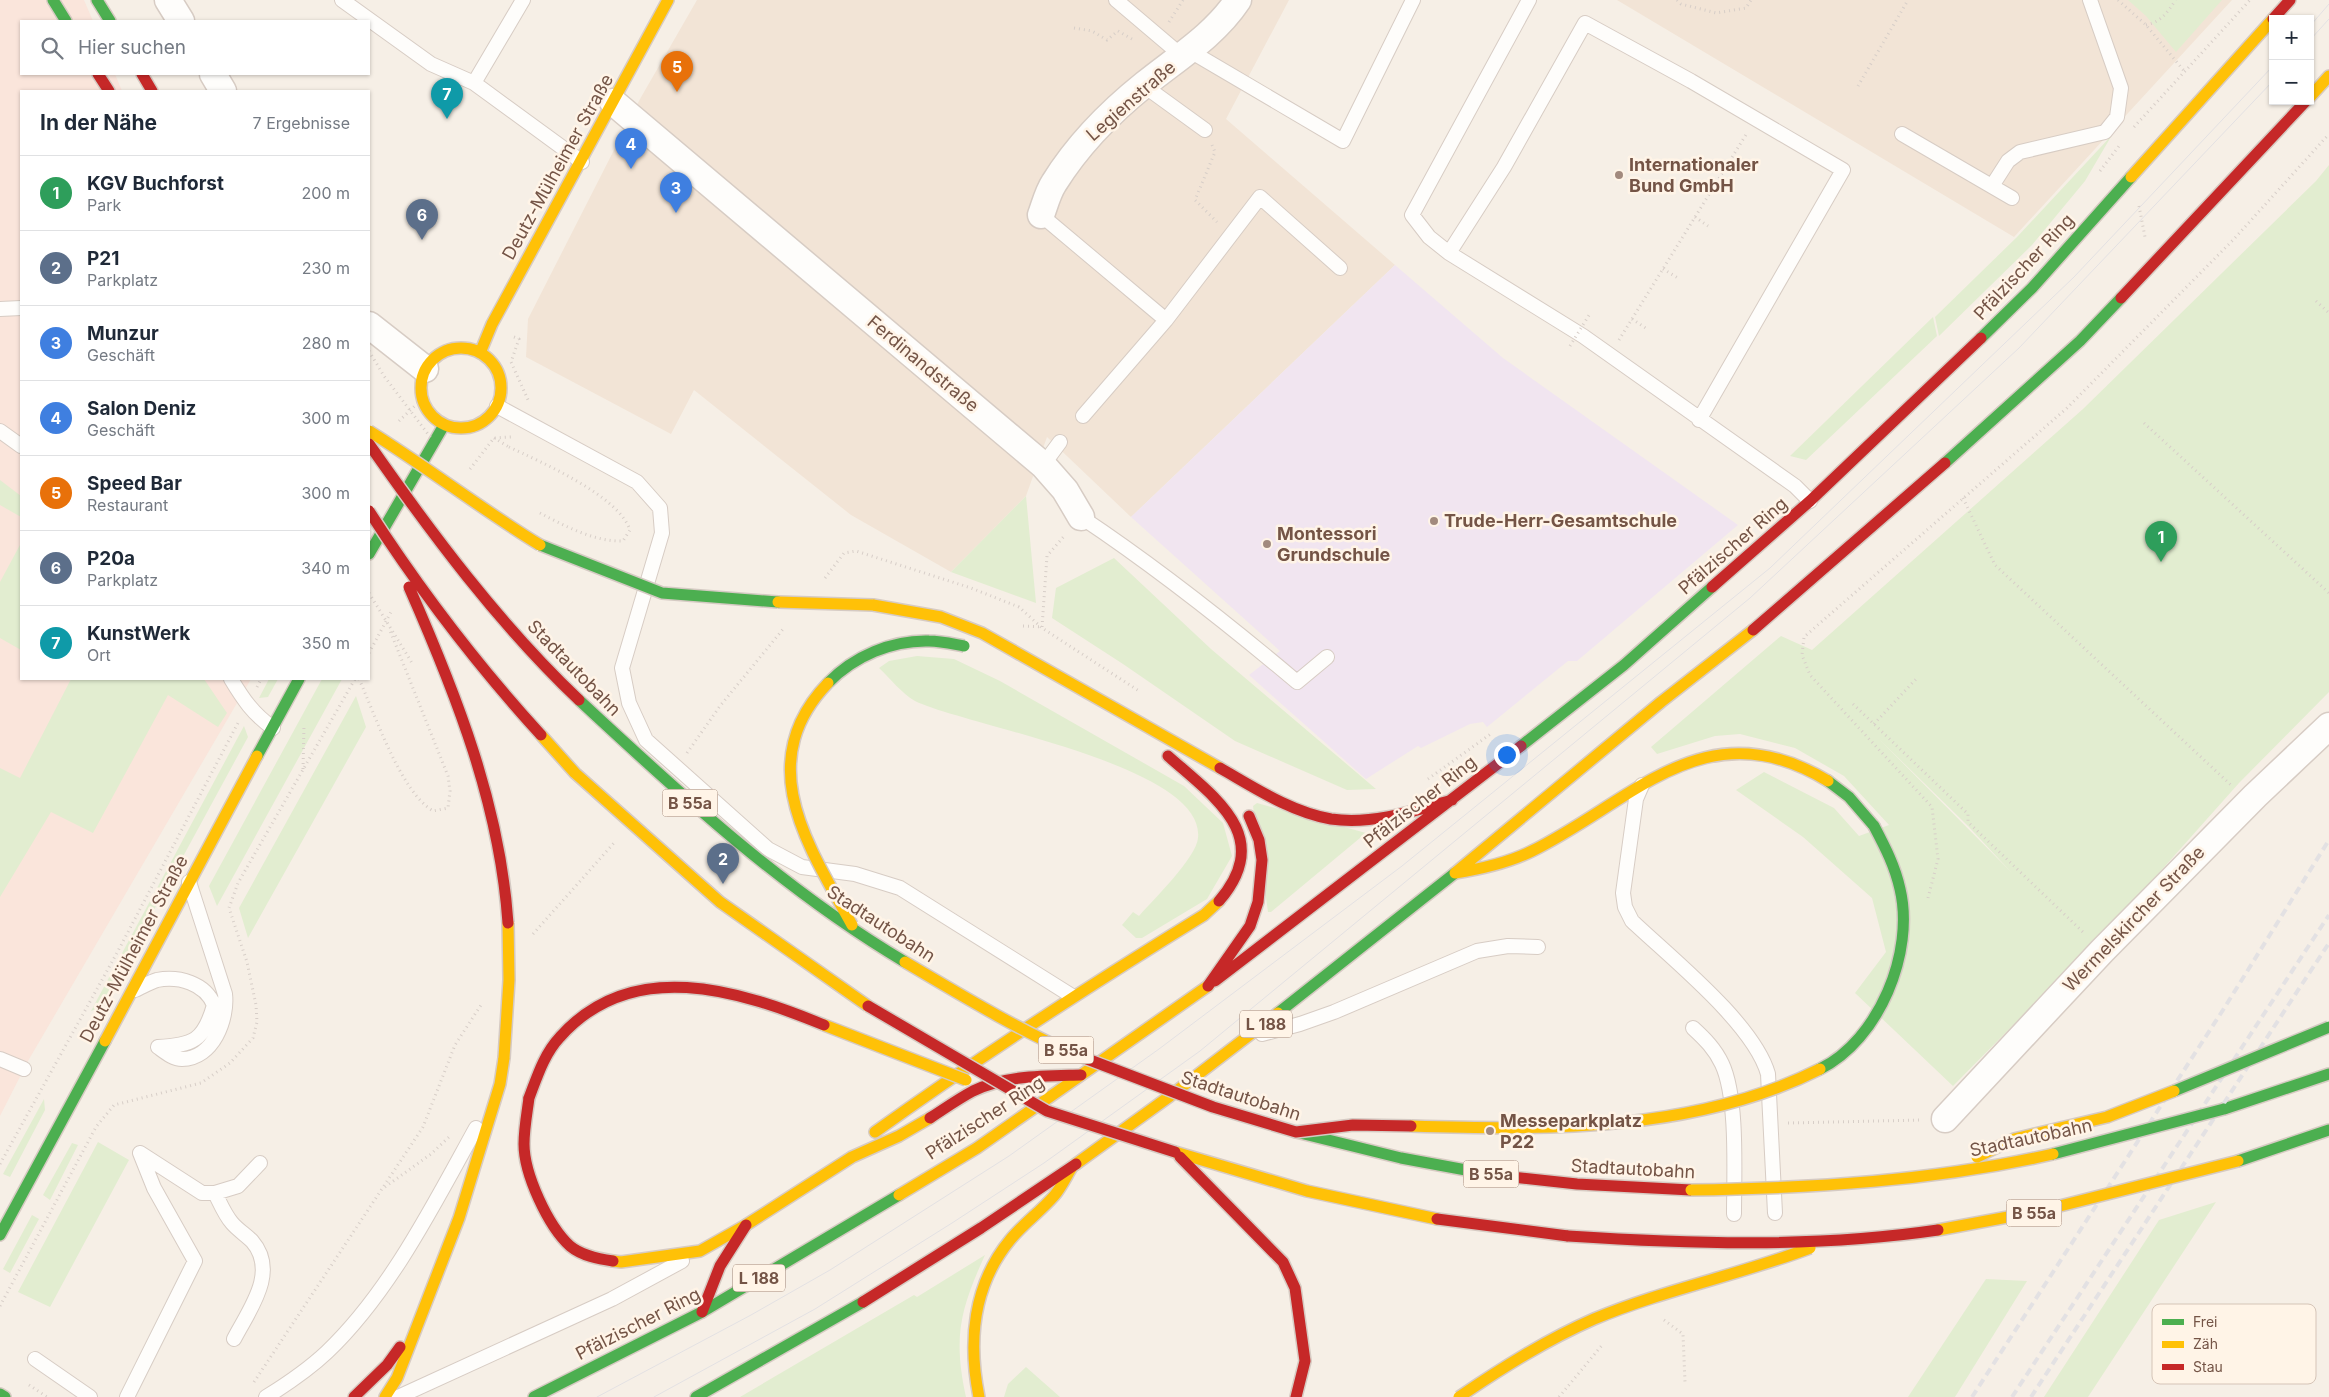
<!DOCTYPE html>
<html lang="de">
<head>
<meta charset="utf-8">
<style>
  body { margin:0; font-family:Inter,sans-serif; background:#f2f2f3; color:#1f2937 }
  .controls { position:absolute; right:15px; top:15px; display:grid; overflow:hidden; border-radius:0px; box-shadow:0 1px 4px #0004 }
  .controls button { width:45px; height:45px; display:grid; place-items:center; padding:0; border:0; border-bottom:1px solid #e0e1e3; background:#fff; color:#1f2937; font:25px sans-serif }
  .you { position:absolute; left:1506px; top:754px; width:18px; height:18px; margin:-12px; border:4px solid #fff; border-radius:50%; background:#1a73e8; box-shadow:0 0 0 8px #1a73e833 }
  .badge { display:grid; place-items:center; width:32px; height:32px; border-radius:50%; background:#db2777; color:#fff; font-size:16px; font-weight:700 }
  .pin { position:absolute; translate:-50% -41px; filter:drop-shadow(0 1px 2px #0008) }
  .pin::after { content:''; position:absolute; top:26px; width:18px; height:15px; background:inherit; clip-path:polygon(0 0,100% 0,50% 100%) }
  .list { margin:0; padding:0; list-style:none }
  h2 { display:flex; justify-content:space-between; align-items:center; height:65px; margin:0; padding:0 20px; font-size:21px }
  h2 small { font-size:16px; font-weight:400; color:#747a83 }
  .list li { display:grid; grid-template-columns:32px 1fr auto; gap:15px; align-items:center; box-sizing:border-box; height:75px; padding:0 20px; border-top:1px solid #e0e1e3 }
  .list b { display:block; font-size:19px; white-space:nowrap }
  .list p { margin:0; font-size:16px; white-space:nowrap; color:#747a83 }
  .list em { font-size:16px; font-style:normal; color:#747a83 }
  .icon { flex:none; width:28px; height:28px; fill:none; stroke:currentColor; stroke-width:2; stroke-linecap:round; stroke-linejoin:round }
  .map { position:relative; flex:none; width:2329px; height:1397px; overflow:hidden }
  .search { position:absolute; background:#fff; box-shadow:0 1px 4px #0004; left:20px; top:20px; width:350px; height:55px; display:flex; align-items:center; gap:12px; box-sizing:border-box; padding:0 18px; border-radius:0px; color:#747a83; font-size:19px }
  .panel { position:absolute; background:#fff; box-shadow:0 1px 4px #0004; left:20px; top:90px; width:350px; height:590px; border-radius:0px }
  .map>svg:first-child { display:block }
</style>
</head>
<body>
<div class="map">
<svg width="2329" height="1397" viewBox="0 0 2329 1397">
  <rect width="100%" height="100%" fill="#f6efe6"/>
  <path fill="#f2e4d6" d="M 697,0 L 1289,0 L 1226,119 L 1395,265 L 1131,517 L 1047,437 L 1026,496 L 951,572 L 851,515 L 694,390 L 671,434 L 526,357 L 528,319 L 640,99 Z
    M 1617,0 L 2232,0 L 2014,237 Z"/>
  <path fill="#fae5db" d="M 0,0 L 84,0 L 93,21 L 21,21 L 21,74 L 115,74 L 122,91 L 21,91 L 21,679 L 251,679 L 28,1061 L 0,1116 Z"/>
  <path fill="#f1e5f0" d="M 1395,265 L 1503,358 L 1738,525 L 1577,661 L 1568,661 L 1487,727 L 1483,722 L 1470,724 L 1421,748 L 1418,746 L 1366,779 L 1249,675 L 1280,651 L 1131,517 Z"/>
  <path fill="#e2edd0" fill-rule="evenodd" d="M 2128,0 L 2222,0 L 2176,52 L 2146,16 Z
    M 2112,135 L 2085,181 L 2032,245 L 1939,336 L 1935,317 L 2017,237 Z
    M 2329,165 L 2329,692 L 2239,783 L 2117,920 L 1953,1086 L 1855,993 L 1886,952 L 1872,898 L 1803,837 L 1736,790 L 1764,772 L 1834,808 L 1859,836 L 1889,825 L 1844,776 L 1795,748 L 1740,734 L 1715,736 L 1657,754 L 1651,747 L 1781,636 L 1812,650 L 2083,409 L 2316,181 ZM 1879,739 L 1968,826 L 2012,873 Z
    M 1933,317 L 1937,336 L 1806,460 L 1790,456 Z
    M 0,480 L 21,496 L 21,517 L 0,505 Z
    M 1026,496 L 1036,603 L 951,572 Z
    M 21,543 L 21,650 L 0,638 L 0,582 Z
    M 1114,558 L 1211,649 L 1376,789 L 1347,790 L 1235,741 L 1123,664 L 1052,618 L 1056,588 Z
    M 917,656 L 954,659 L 1000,681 L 1184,786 L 1223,823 L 1232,856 L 1207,899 L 1142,938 L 1136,938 L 1122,925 L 1133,912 L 1139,916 C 1154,899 1196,858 1198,838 C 1206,765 966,726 915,701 C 902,694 890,678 879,668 L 889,661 Z
    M 71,679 L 204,679 L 227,713 L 218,727 L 168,695 L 93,833 L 51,812 L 0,897 L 0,768 L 20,778 Z
    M 269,679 L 278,679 L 268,697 L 259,698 Z
    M 322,679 L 342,679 L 217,906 L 209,886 Z
    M 356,696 L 366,727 L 248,938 L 239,908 Z
    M 244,726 L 248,737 L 105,1000 L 99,1008 L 91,1011 Z
    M 1257,803 L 1366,833 L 1271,912 L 1268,912 L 1253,806 Z
    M 44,1099 L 45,1110 L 10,1177 L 3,1174 Z
    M 98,1142 L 129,1160 L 50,1307 L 18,1292 Z
    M 72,1143 L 78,1145 L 50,1200 L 43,1195 Z
    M 2216,1202 L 2088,1397 L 2044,1397 L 2159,1220 Z
    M 32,1215 L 39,1219 L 10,1273 L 3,1269 Z
    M 985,1255 C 960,1310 953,1337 966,1397 L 740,1397 L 914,1295 L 917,1297 Z
    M 1986,1279 L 2027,1281 L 1955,1397 L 1908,1397 Z
    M 1026,1367 L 1060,1397 L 1004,1397 L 1008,1384 Z"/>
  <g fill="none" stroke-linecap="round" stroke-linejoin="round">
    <g stroke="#d7ccc4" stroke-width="16">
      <path id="lane" d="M 342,0 L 431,64 L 474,83 L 582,162
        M 1116,0 L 1182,56
        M 1190,51 L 1343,141 L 1413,0
        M 474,83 L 523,0
        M 1143,85 L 1205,130
        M 1902,134 L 2012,198
        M 1992,186 L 2008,161 L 2020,152 L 2105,132 L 2117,117 L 2121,88 L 2090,0
        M 1041,215 L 1166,320
        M 1449,253 L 1429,237 L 1412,215 L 1529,0
        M 0,309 L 21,308
        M 497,406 L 637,482 L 660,508 L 662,533 L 622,668 L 629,703 L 646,740 L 768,849 L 802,867 L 855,874 L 900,888 L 1072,996
        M 1083,416 L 1166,320 L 1260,197 L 1340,268
        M 1699,420 L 1843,170 L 1691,81 L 1585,23 L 1504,167 L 1449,253 L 1583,336 L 1795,486 L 1810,501
        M 0,431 L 21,446
        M 1043,465 L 1060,442
        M 1081,517 C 1156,567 1227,623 1297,682 L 1327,657
        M 231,679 C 243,699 253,714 273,728
        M 1642,785 L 1636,799 L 1623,893 L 1625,907 L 1632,921 C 1671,958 1754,1024 1768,1074 L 1775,1213
        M 135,990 C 142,987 150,982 157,980 C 179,976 205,983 214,1005 C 204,1041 193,1045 158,1047
        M 1693,1028 C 1705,1039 1715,1049 1722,1064 C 1738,1098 1734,1174 1734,1214
        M 1262,1034 L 1300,1024 L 1334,1012 L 1477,951 L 1508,946 L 1538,947
        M 158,1047 C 165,1052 173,1059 182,1059 C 213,1059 228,1019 225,994 L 189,882
        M 0,1059 L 24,1069
        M 140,1153 L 202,1193 L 215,1193 L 238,1186 L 260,1163
        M 215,1193 C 220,1203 225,1215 232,1223 C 238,1230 246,1235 252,1241 C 279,1272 249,1310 234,1339
        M 35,1359 L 90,1397
        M 127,1397 L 195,1261 L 154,1188 L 140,1153
        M 266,1397 C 287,1384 309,1369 327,1352 C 390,1292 434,1204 476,1128
        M 398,1397 L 612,1299 L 682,1261"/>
    </g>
    <g stroke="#d7ccc4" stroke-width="29">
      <path id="street" d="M 168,0 L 181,21
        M 213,74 L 223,91
        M 613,102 L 1043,465 L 1065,490 L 1081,517
        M 1041,215 C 1045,204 1048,192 1054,183 C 1077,146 1110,112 1145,84 C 1177,58 1214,36 1238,0
        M 369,325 L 425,369
        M 1945,1119 L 2102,951 L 2255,796 L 2329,726"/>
    </g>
    <g stroke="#d7cbc3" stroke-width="14">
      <path id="fast" d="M 53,0 L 66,21
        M 97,0 L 110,21
        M 1981,338 L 2032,288 L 2131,177
        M 1945,463 L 2080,341 L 2121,298
        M 369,554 L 444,425
        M 1521,746 L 1624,665 L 1712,587
        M 257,756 L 299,679
        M 1828,781 L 1849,797 L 1874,826
        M 1278,1013 L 1455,873
        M 2224,1109 L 2329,1074
        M 1296,1132 L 1401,1158 L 1493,1175
        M 2238,1161 L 2329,1130
        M 0,1235 L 105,1041
        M 0,1394 L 5,1397
        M 534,1397 L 702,1312 L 899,1195
        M 696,1397 L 863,1302"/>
    </g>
    <g stroke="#d7cbc3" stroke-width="14">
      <path id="slow" d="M 2310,97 L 2329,76
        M 2131,177 L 2273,19
        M421 388a40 40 0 1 1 80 0a40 40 0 1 1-80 0Z
        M 480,353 L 492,324 L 668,0
        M 873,605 L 941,617 L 982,633 L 1220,768
        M 1455,873 L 1661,702 L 1753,630
        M 1455,873 C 1481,869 1508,863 1532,851 C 1635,800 1705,707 1828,781
        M 105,1041 L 257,756
        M 875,1132 C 982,1055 1092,984 1204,915 L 1219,901
        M 1175,1152 L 1307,1191 L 1437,1219
        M 1076,1164 L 1170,1096 L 1278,1013
        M 899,1195 L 977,1148 L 1208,986
        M 613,1261 L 621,1262 L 700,1251 L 746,1225 L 852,1157 L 899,1136 L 930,1118
        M 385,1397 L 397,1378 L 459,1218 L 500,1084 L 504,1058
        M 979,1397 C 968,1342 973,1285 1010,1240 C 1023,1224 1040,1212 1054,1196 C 1061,1188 1066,1177 1072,1167"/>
    </g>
    <g stroke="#d7cbc3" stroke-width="14">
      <path id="jam" d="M 2273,19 L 2290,0
        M 98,74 L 109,91
        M 142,74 L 152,91
        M 2121,298 L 2306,101
        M 1712,587 L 1810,501 L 1981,338
        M 1753,630 L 1945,463
        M 1168,756 C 1214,797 1275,836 1219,901
        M 1220,768 C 1255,788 1291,812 1331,819 C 1372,825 1414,811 1452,800
        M 1215,981 L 1521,746
        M 1208,986 L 1250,926 L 1258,902 L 1262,860 L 1259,840 L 1249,816
        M 529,1098 C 527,1113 524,1129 524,1144 C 524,1174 548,1226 570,1246 C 582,1256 599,1259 613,1261
        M 930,1118 C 944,1109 958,1099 973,1091 C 1007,1075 1044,1076 1081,1075
        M 1180,1157 L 1283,1262 L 1295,1288 L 1305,1361 L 1296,1397
        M 1493,1175 L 1577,1184 L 1691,1190
        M 1437,1219 L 1568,1236
        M 863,1302 L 981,1228 L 1076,1164
        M 702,1312 L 720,1266 L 746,1225
        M 354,1397 L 387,1365 L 400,1347"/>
    </g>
    <path stroke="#d7cec8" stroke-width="3" stroke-dasharray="1 4" stroke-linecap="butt" d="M 1677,0 L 1681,4 L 1716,13 L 1746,8 L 1751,0
      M 2118,0 L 2146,25 L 2185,72
      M 1169,22 L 1183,0
      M 2146,25 C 2163,21 2166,13 2176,0
      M 1074,28 L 1092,31 L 1107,40 L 1118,31 L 1132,39
      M 1858,86 L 1908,0
      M 2134,127 L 2250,0
      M 1212,145 L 1215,152 L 1195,200 L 1217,222
      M 2100,171 L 2119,146
      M 2139,206 L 2145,237
      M 1695,217 L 1708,226
      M 1663,269 L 1678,278
      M 2316,301 L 2329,313
      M 1632,319 L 1647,329
      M 514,337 L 519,339 L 511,362 L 529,402
      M 1619,340 L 1747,133
      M 399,421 L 422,399
      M 2144,423 L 2329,593
      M 494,438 L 509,447
      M 470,469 L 494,438 L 511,437
      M 1963,498 L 1995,565 L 2232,786
      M 825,578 L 844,553 L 856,551 L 971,588 L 1019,607 L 1042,628 L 1139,691
      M 1023,626 L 1042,627
      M 1042,627 L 1047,556 L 1065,535
      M 369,653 L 392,610
      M 359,679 C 375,714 400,791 433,811 L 448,808 L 450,791 L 448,776 L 389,628
      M 257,687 L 261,679
      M 1853,704 L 1968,814 L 1968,822 L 2085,934
      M 1874,724 L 1916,679
      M 687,753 L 720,706 L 784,628
      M 303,769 L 304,725
      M 1428,779 L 1492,733
      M 1928,898 L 1938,859 L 1932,807 L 1810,675 L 1802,655 L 1804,637 L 2067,408 L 2234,239 L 2329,134
      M 533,934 L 614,843
      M 1788,1123 L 1922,1120
      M 0,1164 L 118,951 L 239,721
      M 385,1187 L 431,1154 L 449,1137
      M 0,1306 L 96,1127 L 114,1105 L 201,1083 L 230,1063 L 253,1038 L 257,1022 L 256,1005 L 247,962 L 229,908 L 238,883 L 355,679
      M 1664,1320 L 1683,1334 L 1685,1382
      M 254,1382 L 423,1127 L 455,1045 L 481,1005
      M 29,1385 L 47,1397
      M 1559,1397 L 1603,1344"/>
    <use href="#lane" stroke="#fefdfb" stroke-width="14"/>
    <use href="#street" stroke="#fefdfb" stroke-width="26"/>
    <use href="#fast" stroke="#4caf50" stroke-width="11"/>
    <use href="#slow" stroke="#ffc107" stroke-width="11"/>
    <use href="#jam" stroke="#c62828" stroke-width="11"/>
    <path stroke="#e3e1e3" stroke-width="1" d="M 2310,26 L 2329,4
      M 2310,40 L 2329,19
      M 597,1397 L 751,1315 L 830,1270 L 1009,1156 L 1159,1049 L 1402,866 L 1770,568 L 2074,277 L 2273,66
      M 654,1397 L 815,1309 L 952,1223 L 1044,1163 L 1200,1051 L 1750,598 L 2019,348 L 2273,81"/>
    <path stroke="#e3e1e3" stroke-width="4" stroke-dasharray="8 5" stroke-linecap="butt" d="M 1972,1397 L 2223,1010 L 2329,840
      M 2012,1397 L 2329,915
      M 2031,1397 L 2329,943"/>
    <g stroke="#d5cac3" stroke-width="14" stroke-linecap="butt">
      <path id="fast-bridge" d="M 540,545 L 662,593 L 778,602
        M 828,683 C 854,656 892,640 929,641 C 941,641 953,644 964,646
        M 579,700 C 681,795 785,891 905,962
        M 1820,1069 C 1879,1040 1915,952 1900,889 C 1895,866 1885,847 1874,826
        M 2174,1091 L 2329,1027
        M 2053,1154 L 2224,1109"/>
    </g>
    <g stroke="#d5cac3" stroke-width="14" stroke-linecap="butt">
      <path id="slow-bridge" d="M 369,431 C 427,467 481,509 540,545
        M 778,602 L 873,605
        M 828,683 C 751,763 809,847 852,925
        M 541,735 L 575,773 L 720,902 L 868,1006
        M 905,962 C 961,995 1015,1028 1074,1054
        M 824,1025 L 966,1080
        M 504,1058 L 509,980 L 508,923
        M 1411,1126 C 1548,1130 1695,1132 1820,1069
        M 1977,1157 L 2014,1139 L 2107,1117 L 2174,1091
        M 1691,1190 C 1813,1188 1934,1181 2053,1154
        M 1938,1230 L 2040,1211 L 2238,1161
        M 1459,1397 C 1502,1368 1546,1340 1594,1319 C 1663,1290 1739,1275 1810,1248"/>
    </g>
    <g stroke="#d5cac3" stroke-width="14" stroke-linecap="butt">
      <path id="jam-bridge" d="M 369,444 C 432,534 499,624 579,700
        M 369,511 C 420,590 478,666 541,735
        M 409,587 C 456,694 500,805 508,923
        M 868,1006 L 1047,1111 L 1175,1152
        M 1074,1054 L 1213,1107 L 1296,1132 L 1353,1125 L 1411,1126
        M 529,1098 C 537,1077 544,1054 560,1037 C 632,956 738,990 824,1025
        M 1568,1236 C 1691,1244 1815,1248 1938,1230"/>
    </g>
    <path stroke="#d7cec8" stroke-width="3" stroke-dasharray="1 4" stroke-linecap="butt" d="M 1570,346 L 1591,312
      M 369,351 L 384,376 L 431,438
      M 509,447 C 541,462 619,496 630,530 L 623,541 C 594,542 563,525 538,512
      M 369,593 L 412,663"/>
    <use href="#fast-bridge" stroke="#4caf50" stroke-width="11"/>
    <use href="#slow-bridge" stroke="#ffc107" stroke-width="11"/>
    <use href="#jam-bridge" stroke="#c62828" stroke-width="11"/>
  </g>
  <g fill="#a28a7e" stroke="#fff4e7" stroke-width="2">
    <circle cx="1619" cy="175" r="5"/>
    <circle cx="1434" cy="521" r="5"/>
    <circle cx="1267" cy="544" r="5"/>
    <circle cx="1490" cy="1131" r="5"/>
  </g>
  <g text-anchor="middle" stroke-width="5" stroke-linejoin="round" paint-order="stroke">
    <g fill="#fff4e7" stroke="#9e8476" stroke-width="1">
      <rect x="662.5" y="789.5" width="55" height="27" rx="4"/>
      <rect x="1240" y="1010.5" width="52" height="27" rx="4"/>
      <rect x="1038.5" y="1036.5" width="55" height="27" rx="4"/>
      <rect x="1463.5" y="1160.5" width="55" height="27" rx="4"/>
      <rect x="2006.5" y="1199.5" width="55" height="27" rx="4"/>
      <rect x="733" y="1264.5" width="52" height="27" rx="4"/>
    </g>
    <g font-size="16" font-weight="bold" fill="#745446">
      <text x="690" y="809">B 55a</text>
      <text x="1266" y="1030">L 188</text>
      <text x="1066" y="1056">B 55a</text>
      <text x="1491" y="1180">B 55a</text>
      <text x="2034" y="1219">B 55a</text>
      <text x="759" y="1284">L 188</text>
    </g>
    <g font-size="18" fill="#745446" stroke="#fff4e7">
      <text transform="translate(1131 101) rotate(-41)" y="6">Legienstraße</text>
      <text transform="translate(558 167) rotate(-61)" y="6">Deutz-Mülheimer Straße</text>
      <text transform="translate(2024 267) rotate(-47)" y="6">Pfälzischer Ring</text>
      <text transform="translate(923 364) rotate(40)" y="6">Ferdinandstraße</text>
      <text transform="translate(1733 546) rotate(-41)" y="6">Pfälzischer Ring</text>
      <text transform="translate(574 668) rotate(46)" y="6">Stadtautobahn</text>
      <text transform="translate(1420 802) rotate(-38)" y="6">Pfälzischer Ring</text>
      <text transform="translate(2134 919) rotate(-46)" y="6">Wermelskircher Straße</text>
      <text transform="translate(881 924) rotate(33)" y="6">Stadtautobahn</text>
      <text transform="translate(134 949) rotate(-62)" y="6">Deutz-Mülheimer Straße</text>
      <text transform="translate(1241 1096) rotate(18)" y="6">Stadtautobahn</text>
      <text transform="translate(985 1118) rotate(-33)" y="6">Pfälzischer Ring</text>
      <text transform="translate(2031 1138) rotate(-12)" y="6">Stadtautobahn</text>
      <text transform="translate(1633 1169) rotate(3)" y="6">Stadtautobahn</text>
      <text transform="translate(638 1324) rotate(-27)" y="6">Pfälzischer Ring</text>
    </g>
    <g font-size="18" font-weight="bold" fill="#745446" stroke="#fff4e7" text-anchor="start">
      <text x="1629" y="171">Internationaler<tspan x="1629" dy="21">Bund GmbH</tspan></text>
      <text x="1444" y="527">Trude-Herr-Gesamtschule</text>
      <text x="1277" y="540">Montessori<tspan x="1277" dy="21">Grundschule</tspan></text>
      <text x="1500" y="1127">Messeparkplatz<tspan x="1500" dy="21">P22</tspan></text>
    </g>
  </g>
  <rect x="2152" y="1304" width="164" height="80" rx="8" fill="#fff4e7" stroke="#d5c4b7" stroke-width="1"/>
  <rect x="2162" y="1319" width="22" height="6" fill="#4caf50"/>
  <rect x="2162" y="1341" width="22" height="7" fill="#ffc107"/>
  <rect x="2162" y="1364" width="22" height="6" fill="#c62828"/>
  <g font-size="14" fill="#745446">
    <text x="2193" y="1327">Frei</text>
    <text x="2193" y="1349">Zäh</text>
    <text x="2193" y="1372">Stau</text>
  </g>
</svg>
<div class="controls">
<button>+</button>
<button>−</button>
</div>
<div class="you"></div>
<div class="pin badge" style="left:2161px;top:562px;background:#2e9e5b">1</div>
<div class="pin badge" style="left:723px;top:884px;background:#5c6f8a">2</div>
<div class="pin badge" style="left:676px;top:213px;background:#3f7fe0">3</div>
<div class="pin badge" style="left:631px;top:169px;background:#3f7fe0">4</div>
<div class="pin badge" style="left:677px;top:92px;background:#e8710a">5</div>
<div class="pin badge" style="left:422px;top:240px;background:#5c6f8a">6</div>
<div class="pin badge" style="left:447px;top:119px;background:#0f9aa8">7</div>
<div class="search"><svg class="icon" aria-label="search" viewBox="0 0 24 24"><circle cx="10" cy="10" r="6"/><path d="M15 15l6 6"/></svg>Hier suchen</div>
<section class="panel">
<h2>In der Nähe<small>7 Ergebnisse</small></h2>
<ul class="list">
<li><span class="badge" style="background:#2e9e5b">1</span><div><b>KGV Buchforst</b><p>Park</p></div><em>200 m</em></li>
<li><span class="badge" style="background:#5c6f8a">2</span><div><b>P21</b><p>Parkplatz</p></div><em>230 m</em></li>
<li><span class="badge" style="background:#3f7fe0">3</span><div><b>Munzur</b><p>Geschäft</p></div><em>280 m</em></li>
<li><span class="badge" style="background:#3f7fe0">4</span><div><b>Salon Deniz</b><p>Geschäft</p></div><em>300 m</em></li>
<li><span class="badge" style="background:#e8710a">5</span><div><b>Speed Bar</b><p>Restaurant</p></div><em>300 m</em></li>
<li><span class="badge" style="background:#5c6f8a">6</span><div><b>P20a</b><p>Parkplatz</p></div><em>340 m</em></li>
<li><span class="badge" style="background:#0f9aa8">7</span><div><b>KunstWerk</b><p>Ort</p></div><em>350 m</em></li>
</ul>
</section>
</div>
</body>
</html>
